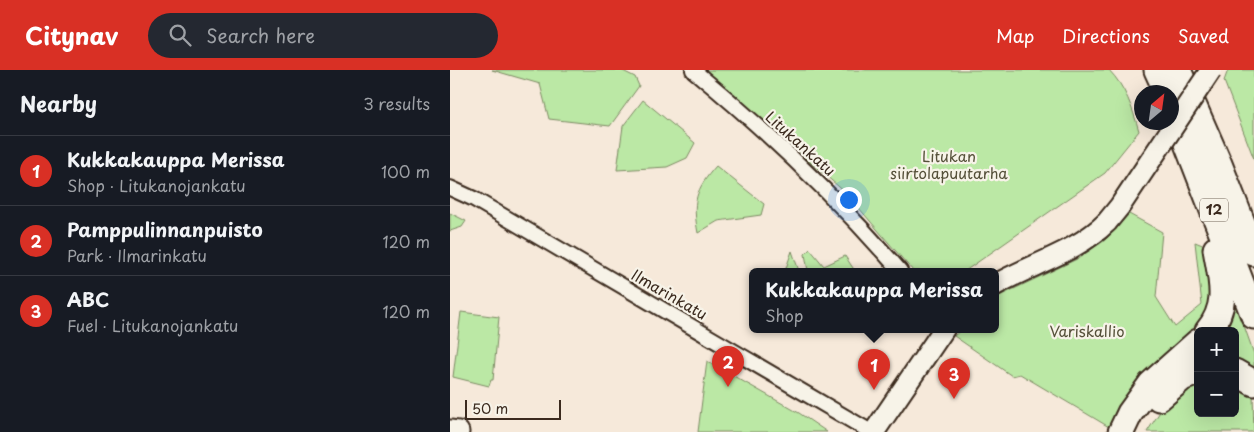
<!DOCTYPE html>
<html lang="en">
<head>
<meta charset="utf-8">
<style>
  body { margin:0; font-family:"Playpen Sans",sans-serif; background:#242831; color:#f1f3f6 }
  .controls { position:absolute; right:15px; bottom:15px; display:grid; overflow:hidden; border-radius:8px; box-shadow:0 5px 20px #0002 }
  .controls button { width:45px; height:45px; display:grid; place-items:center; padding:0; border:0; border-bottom:1px solid #363941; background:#171b24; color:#f1f3f6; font:25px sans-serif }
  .compass { position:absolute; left:684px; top:15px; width:45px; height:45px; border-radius:50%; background:#171b24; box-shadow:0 5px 20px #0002; rotate:29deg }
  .scale { position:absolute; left:15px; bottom:12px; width:96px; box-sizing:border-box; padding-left:5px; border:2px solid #3b2a1e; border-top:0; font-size:14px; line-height:18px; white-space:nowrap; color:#3b2a1e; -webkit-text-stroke:4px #f7f3e8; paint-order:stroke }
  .you { position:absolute; left:398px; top:129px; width:18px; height:18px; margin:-12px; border:4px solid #fff; border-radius:50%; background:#1a73e8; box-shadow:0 0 0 8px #1a73e833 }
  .badge { display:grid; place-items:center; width:32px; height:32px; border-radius:50%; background:#d93025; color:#fff; font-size:16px; font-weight:700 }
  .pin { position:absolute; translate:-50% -41px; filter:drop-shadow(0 1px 2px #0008) }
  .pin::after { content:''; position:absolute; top:26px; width:18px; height:15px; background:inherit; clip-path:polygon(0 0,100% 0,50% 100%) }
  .popup { position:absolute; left:299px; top:198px; width:250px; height:65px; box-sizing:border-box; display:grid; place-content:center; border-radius:8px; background:#171b24; filter:drop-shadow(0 1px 4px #0005); font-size:16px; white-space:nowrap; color:#9ea1a6 }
  .popup b { font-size:19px; color:#f1f3f6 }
  .popup::after { content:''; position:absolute; left:50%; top:100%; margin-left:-10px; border:10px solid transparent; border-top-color:#171b24 }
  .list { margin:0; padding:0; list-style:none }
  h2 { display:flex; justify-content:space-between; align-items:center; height:65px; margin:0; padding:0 20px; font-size:21px }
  h2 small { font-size:16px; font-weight:400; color:#9ea1a6 }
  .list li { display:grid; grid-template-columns:32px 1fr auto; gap:15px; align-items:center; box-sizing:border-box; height:70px; padding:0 20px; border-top:1px solid #363941 }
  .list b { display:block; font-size:19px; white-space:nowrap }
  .list p { margin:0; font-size:16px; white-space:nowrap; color:#9ea1a6 }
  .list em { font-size:16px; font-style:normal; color:#9ea1a6 }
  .icon { flex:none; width:28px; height:28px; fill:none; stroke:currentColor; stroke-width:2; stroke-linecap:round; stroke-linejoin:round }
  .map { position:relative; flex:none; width:804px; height:362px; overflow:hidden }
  header { display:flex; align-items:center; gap:30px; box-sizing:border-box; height:70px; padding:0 25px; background:#d93025; color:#fff }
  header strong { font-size:24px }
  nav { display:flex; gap:28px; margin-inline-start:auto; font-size:18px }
  .search { width:350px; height:45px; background:#242831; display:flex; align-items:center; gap:12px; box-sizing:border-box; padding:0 18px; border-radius:28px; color:#9ea1a6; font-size:19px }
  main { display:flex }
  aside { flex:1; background:#171b24 }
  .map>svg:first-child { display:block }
</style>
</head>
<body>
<header>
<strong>Citynav</strong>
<div class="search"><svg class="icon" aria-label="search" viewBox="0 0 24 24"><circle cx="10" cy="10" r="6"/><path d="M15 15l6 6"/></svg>Search here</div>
<nav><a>Map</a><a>Directions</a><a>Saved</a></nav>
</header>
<main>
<aside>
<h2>Nearby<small>3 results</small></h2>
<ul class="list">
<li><span class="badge">1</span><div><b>Kukkakauppa Merissa</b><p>Shop · Litukanojankatu</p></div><em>100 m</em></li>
<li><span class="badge">2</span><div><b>Pamppulinnanpuisto</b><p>Park · Ilmarinkatu</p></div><em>120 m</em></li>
<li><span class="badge">3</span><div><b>ABC</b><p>Fuel · Litukanojankatu</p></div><em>120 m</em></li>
</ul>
</aside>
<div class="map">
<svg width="804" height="362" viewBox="0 0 804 362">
  <rect width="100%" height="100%" fill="#f6e9da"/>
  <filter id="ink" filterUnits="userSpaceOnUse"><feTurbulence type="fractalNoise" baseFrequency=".02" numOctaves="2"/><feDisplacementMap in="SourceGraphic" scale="10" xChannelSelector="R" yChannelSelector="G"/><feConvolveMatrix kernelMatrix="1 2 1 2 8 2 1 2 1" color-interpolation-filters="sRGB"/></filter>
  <g filter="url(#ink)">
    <path fill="#bbe8a5" stroke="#7b8962" d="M 42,0 L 171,0 L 185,7 L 189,16 L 160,56 L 99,49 L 90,14 Z
      M 253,0 L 659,0 C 676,18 682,37 689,61 L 655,103 L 515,201 L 463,201 L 396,123 Z
      M 778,0 L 804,0 L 804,89 L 774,11 Z
      M 193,30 L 245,73 L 237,88 L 217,97 L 167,100 L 173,56 Z
      M 266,96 L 314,134 L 311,145 L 268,151 L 248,163 C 242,132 245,120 266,96 Z
      M 0,143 L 16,151 L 12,157 L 0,161 Z
      M 679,144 L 712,162 L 706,227 L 725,257 L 752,235 L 745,172 L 755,176 L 762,233 L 739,267 L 684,315 L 659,357 L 570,304 L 562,306 L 504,266 L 512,259 L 545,259 L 545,228 L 629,188 L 655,170 Z
      M 360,179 L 374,196 L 395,186 L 405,201 L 358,201 L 355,184 Z
      M 342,181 L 349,201 L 335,201 Z
      M 786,233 L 804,284 L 804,303 L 785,295 L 785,261 L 767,261 Z
      M 11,242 L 49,247 L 43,310 L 41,310 L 39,316 L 3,307 Z
      M 257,291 L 349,343 L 377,362 L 248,362 Z
      M 748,311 L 748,343 L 785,343 L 785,312 L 803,324 L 804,362 L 697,362 L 720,326 Z"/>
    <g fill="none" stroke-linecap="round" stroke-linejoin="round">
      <g stroke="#3b2a1e" stroke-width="18">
        <path id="street" d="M 243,0 C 317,61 387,128 450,201
          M 0,118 L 24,129 L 421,362"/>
      </g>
      <g stroke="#3b2a1e" stroke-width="24">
        <path id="secondary" d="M 545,215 C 582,194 627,182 657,152
          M 424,362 L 494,259"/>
      </g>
      <g stroke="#3b2a1e" stroke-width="25">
        <path id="primary" d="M 0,361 L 8,362"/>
      </g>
      <g stroke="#3b2a1e" stroke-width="29">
        <path id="highway" d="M 707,0 L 717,22
          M 728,0 L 769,94 L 804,183
          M 722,35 L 804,246
          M 758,261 C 780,234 771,210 766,179
          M 785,302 L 804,313
          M 709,328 L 732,308 L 748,302
          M 671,362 L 680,343 L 701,314 L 748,272"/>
      </g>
      <use href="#street" stroke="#f7f3e8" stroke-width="14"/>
      <use href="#secondary" stroke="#f7f3e8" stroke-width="20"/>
      <use href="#primary" stroke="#f7f3e8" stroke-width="21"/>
      <use href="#highway" stroke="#f7f3e8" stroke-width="25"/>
      <g stroke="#3b2a1e" stroke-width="24" stroke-linecap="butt">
        <path id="secondary-bridge" d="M 657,152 L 670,136 L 761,0"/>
      </g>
      <use href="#secondary-bridge" stroke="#f7f3e8" stroke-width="20"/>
    </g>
  </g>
  <g text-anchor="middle" stroke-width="4.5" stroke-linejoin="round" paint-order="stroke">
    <rect fill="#f7f3e8" stroke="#73665b" stroke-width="1" x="750" y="128.5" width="28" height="23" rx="4"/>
    <g font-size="14" font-weight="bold" fill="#3b2a1e">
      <text x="764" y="145">12</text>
    </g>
    <g font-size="15" fill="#3b2a1e" stroke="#f7f3e8">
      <text transform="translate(350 74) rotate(42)" y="5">Litukankatu</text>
      <text transform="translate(219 225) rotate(30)" y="5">Ilmarinkatu</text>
    </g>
    <g font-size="15" fill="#555039" stroke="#f7f3e8">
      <text x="499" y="92">Litukan<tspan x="499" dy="17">siirtolapuutarha</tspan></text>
      <text x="637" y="267">Variskallio</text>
    </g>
  </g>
</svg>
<div class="controls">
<button>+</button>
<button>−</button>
</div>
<svg class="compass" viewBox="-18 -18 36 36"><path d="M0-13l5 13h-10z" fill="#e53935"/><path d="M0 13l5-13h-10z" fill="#9ea1a6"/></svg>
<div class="scale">50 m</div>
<div class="you"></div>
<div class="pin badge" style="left:424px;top:320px">1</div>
<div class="popup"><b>Kukkakauppa Merissa</b>Shop</div>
<div class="pin badge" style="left:278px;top:317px">2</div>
<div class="pin badge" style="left:504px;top:329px">3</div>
</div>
</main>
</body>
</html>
